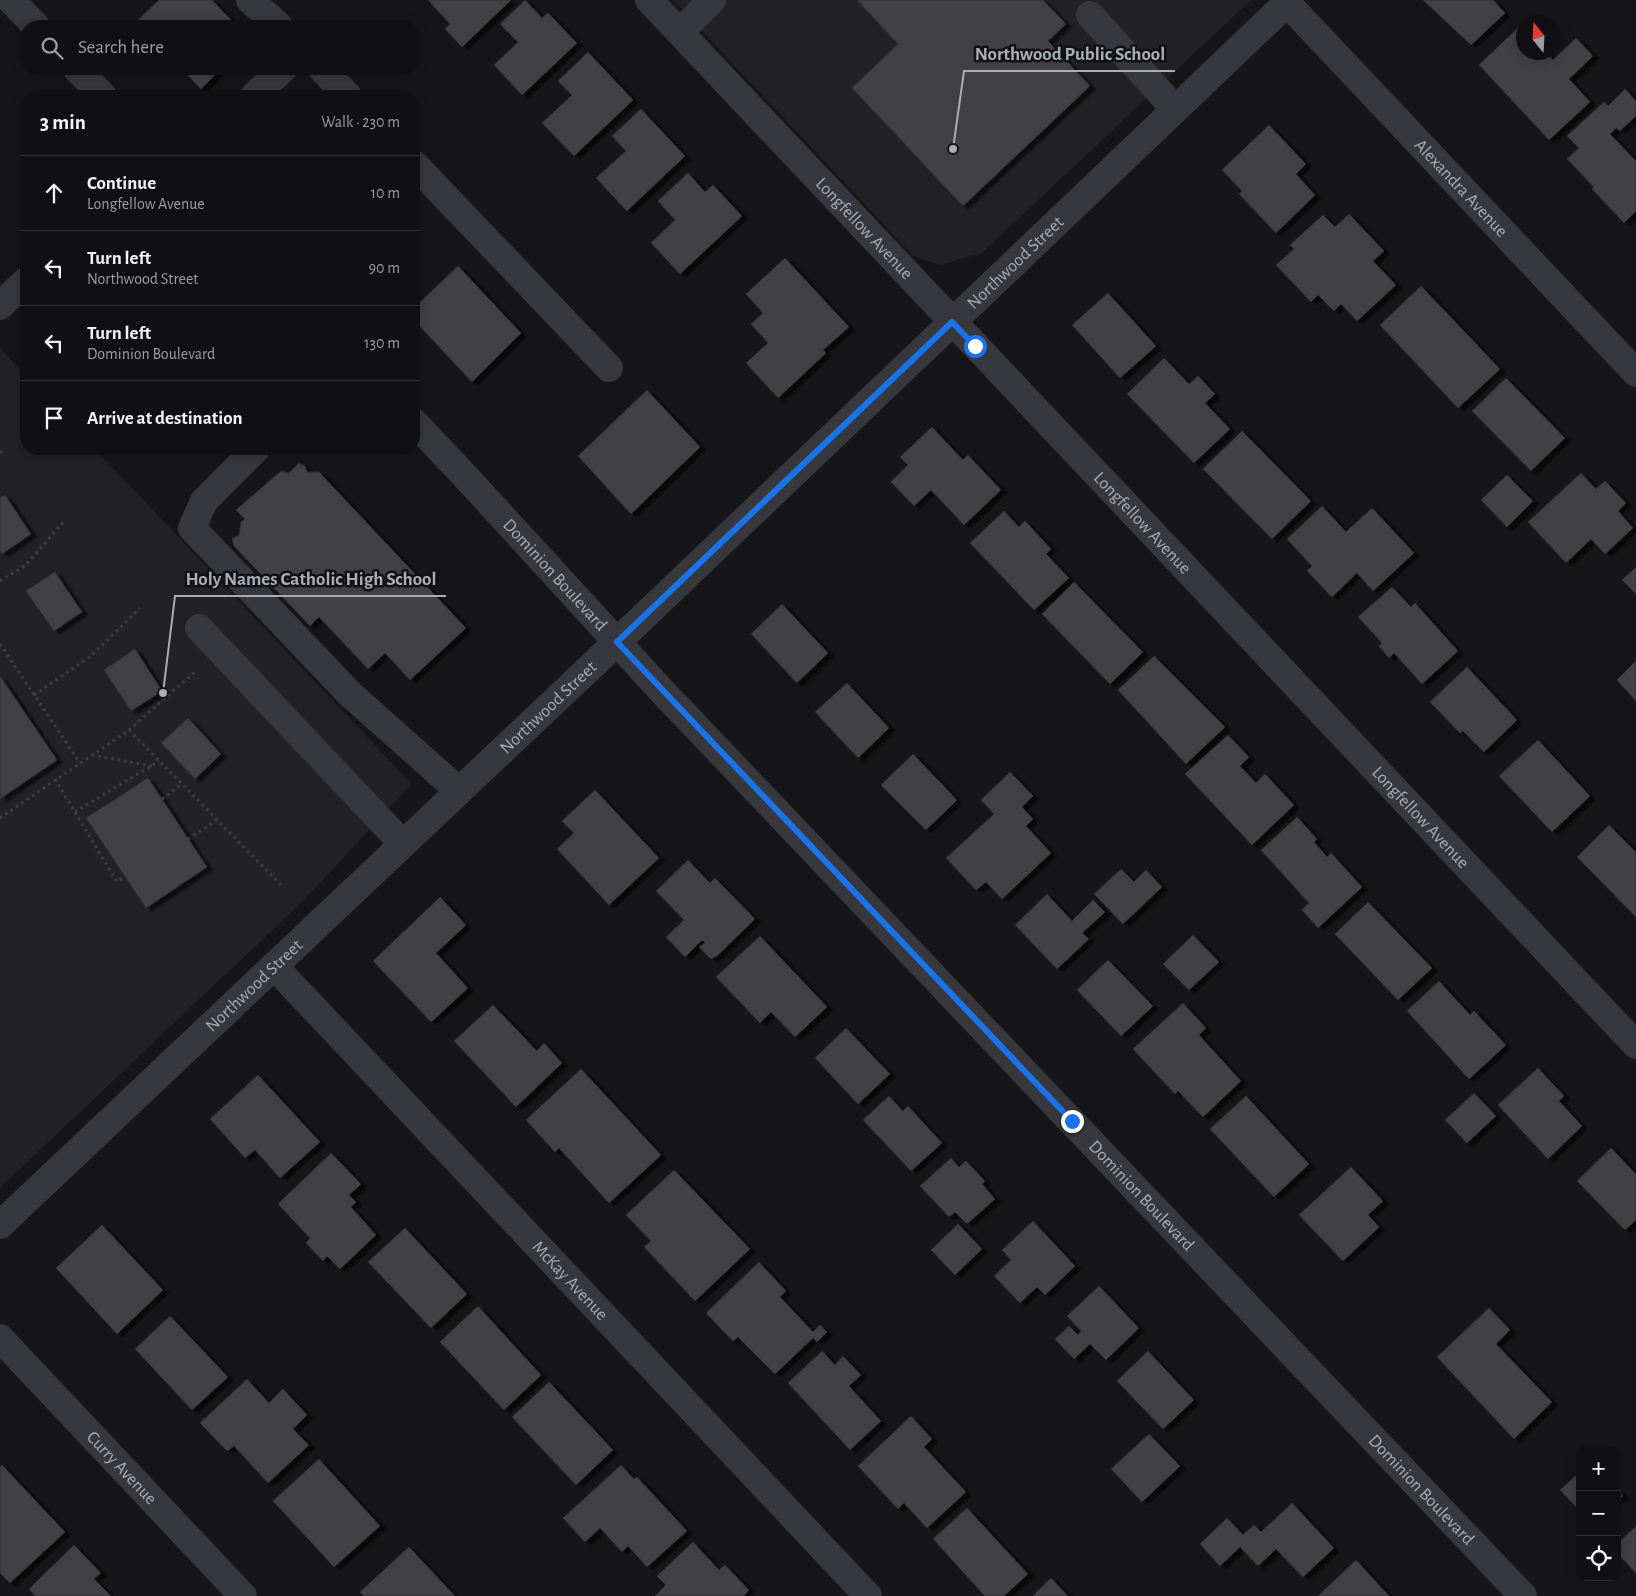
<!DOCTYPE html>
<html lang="en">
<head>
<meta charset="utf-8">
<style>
  body { margin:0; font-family:"Alegreya Sans",sans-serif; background:#19191b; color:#f1f3f6 }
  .controls { position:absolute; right:15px; bottom:15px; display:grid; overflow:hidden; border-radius:10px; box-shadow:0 2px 12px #0003 }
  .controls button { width:45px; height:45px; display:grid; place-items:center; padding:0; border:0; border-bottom:1px solid #303032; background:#101012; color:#f1f3f6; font:25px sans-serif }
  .compass { position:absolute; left:1516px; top:15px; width:45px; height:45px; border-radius:50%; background:#101012; box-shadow:0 2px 12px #0003; rotate:342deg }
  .stop { position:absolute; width:15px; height:15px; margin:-11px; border:4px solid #1a73e8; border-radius:50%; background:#fff }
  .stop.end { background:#1a73e8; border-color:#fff; box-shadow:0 1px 5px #0008 }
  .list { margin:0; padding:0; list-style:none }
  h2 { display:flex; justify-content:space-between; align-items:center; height:65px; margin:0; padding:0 20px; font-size:21px }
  h2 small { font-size:16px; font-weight:400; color:#9c9d9f }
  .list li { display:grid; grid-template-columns:32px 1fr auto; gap:15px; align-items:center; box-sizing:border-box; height:75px; padding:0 20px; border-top:1px solid #303032 }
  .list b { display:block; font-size:19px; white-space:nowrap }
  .list p { margin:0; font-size:16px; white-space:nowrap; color:#9c9d9f }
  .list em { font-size:16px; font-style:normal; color:#9c9d9f }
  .icon { flex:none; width:28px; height:28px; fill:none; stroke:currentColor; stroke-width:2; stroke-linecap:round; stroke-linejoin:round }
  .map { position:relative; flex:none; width:1636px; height:1596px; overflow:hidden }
  .search { position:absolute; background:#101012; box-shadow:0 2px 12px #0003; left:20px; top:20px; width:400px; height:55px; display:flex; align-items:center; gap:12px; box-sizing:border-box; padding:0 18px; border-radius:20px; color:#9c9d9f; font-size:19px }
  .panel { position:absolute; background:#101012; box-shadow:0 2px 12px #0003; left:20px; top:90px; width:400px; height:365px; border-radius:20px }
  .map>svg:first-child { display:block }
</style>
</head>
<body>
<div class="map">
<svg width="1636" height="1596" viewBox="0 0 1636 1596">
  <defs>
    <filter id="shadow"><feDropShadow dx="5.5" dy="3" stdDeviation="1" flood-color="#0009"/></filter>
  </defs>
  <rect width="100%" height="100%" fill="#161618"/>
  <path fill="#222225" d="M 673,0 L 1251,0 L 982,253 L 941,265 L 914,257 Z
    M 0,348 L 26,376 L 26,449 L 95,449 L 412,784 L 303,901 L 0,1188 Z"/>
  <path fill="#404145" stroke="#303034" filter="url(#shadow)" d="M 159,0 L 212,0 L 237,26 L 142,26 L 137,21 Z
    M 428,0 L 511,0 L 462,47 L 445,29 L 450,24 Z
    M 525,0 L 542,18 L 548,13 L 577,43 L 522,95 L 494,65 L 518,42 L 500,24 Z
    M 857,0 L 1043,0 L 1066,24 L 1048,41 L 1090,86 L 963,206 L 852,88 L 898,44 Z
    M 1423,0 L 1493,0 L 1505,13 L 1471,45 Z
    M 1520,26 L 1524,29 L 1524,52 L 1546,52 L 1553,60 L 1576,38 L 1593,56 L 1569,79 L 1590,102 L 1549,140 L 1479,65 Z
    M 588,52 L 633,100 L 574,156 L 542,123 L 572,95 L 558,81 Z
    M 182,69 L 221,69 L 201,89 Z
    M 1625,89 L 1636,101 L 1636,116 L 1620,131 L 1616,128 L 1610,134 L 1636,161 L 1636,211 L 1624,223 L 1592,189 L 1594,187 L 1567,159 L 1579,148 L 1567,136 L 1604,102 L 1608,106 Z
    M 295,90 L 301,96 L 289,96 Z
    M 641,109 L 685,156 L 627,211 L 596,178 L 626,151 L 612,136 Z
    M 1269,125 L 1306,164 L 1296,174 L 1315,195 L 1276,233 L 1239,194 L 1242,191 L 1222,170 Z
    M 688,173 L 705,192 L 713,185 L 742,216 L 680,274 L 651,243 L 675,220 L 658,201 Z
    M 1349,214 L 1384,251 L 1373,261 L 1396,285 L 1357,321 L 1341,304 L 1334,311 L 1318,295 L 1311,302 L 1276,265 L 1294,249 L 1290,245 L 1323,215 L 1335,227 Z
    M 785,258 L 849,327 L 823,350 L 826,353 L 778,398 L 746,363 L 768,343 L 751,324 L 763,313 L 746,294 Z
    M 458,266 L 521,333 L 472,382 L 414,320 L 414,308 Z
    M 1421,286 L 1500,369 L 1458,408 L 1380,325 Z
    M 1108,293 L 1156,346 L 1120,378 L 1072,325 Z
    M 1164,358 L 1189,384 L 1198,376 L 1215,394 L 1205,403 L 1230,429 L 1194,463 L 1127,394 Z
    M 1506,378 L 1565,438 L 1531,471 L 1472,411 Z
    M 647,390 L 700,447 L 631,514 L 578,456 Z
    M 932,427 L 963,460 L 968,455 L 1001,490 L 964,525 L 931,490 L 914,506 L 891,482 L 908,465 L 900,457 Z
    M 1242,431 L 1311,501 L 1272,539 L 1203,469 Z
    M 299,463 L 305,466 L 307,472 L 319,472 L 466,628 L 410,680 L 385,653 L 368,669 L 319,617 L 310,626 L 234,546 L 232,539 L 239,535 L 241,522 L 245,519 L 236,510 L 281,471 L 289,473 Z
    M 1581,473 L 1596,489 L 1605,481 L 1626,503 L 1618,511 L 1633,528 L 1605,554 L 1591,539 L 1566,563 L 1528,522 Z
    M 1507,475 L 1533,501 L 1507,527 L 1481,500 Z
    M 5,495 L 31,534 L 2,554 L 0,551 L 0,498 Z
    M 1322,506 L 1346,532 L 1372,508 L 1414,553 L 1373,591 L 1357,573 L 1332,597 L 1307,571 L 1312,566 L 1287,539 Z
    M 1004,511 L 1019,527 L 1025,521 L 1027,523 L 1051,549 L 1046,554 L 1069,578 L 1034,610 L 970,543 Z
    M 1636,567 L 1636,594 L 1622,580 Z
    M 55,572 L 82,612 L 54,631 L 26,591 Z
    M 1074,582 L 1143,652 L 1110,684 L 1042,614 Z
    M 1392,587 L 1411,607 L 1415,603 L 1458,651 L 1422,684 L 1394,653 L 1389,658 L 1379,646 L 1382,643 L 1358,617 Z
    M 782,604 L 828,653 L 797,683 L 751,634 Z
    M 135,649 L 162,691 L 131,711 L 104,670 Z
    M 1154,656 L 1225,727 L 1186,764 L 1118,690 Z
    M 1636,661 L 1636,701 L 1617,680 Z
    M 1467,667 L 1517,720 L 1484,752 L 1463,731 L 1460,733 L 1430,702 Z
    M 0,676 L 57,760 L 0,799 Z
    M 847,683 L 889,728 L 858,758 L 815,712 Z
    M 188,718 L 221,754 L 195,779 L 161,743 Z
    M 1228,735 L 1249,757 L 1240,766 L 1256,783 L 1265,774 L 1294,805 L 1252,845 L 1185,774 Z
    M 1538,740 L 1590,796 L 1552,832 L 1499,776 Z
    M 913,754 L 957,800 L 926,830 L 881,785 Z
    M 1010,772 L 1033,796 L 1022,807 L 1033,819 L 1026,826 L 1051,853 L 1002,899 L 986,882 L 976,890 L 946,858 L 994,814 L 981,800 Z
    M 148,778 L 207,867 L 146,908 L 86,818 Z
    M 595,790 L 659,858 L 609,905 L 557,849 L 574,833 L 562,821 Z
    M 1297,817 L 1317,839 L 1314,842 L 1327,857 L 1331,853 L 1362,887 L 1318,928 L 1302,910 L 1309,903 L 1261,850 Z
    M 1609,825 L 1636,852 L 1636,917 L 1577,857 Z
    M 688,860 L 710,883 L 715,878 L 755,919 L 717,956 L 711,959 L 699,947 L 705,943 L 702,940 L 685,957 L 666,937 L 684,920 L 656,891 Z
    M 1121,869 L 1134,882 L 1146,870 L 1162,887 L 1123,924 L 1094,894 Z
    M 1047,894 L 1072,921 L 1093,900 L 1105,912 L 1082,933 L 1089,939 L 1057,969 L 1015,925 Z
    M 440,897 L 466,925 L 436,953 L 468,988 L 431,1022 L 373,961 Z
    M 1368,902 L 1432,968 L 1398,1000 L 1335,934 Z
    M 1193,935 L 1219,962 L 1189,990 L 1163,964 Z
    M 760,936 L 827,1007 L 795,1037 L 771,1012 L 760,1023 L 716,977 Z
    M 1108,960 L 1153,1006 L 1121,1036 L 1077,990 Z
    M 1439,981 L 1470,1015 L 1474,1011 L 1506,1045 L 1469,1079 L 1407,1011 Z
    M 1183,1003 L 1206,1028 L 1199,1035 L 1241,1081 L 1203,1117 L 1178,1091 L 1175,1094 L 1133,1049 Z
    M 493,1005 L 537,1051 L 544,1043 L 562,1063 L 516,1107 L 454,1041 Z
    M 846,1028 L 890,1074 L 858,1104 L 815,1058 Z
    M 1538,1068 L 1564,1096 L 1559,1101 L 1582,1126 L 1548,1159 L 1498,1105 Z
    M 581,1069 L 661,1155 L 609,1203 L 559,1148 L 555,1152 L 526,1120 Z
    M 258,1075 L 320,1142 L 280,1178 L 255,1150 L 245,1158 L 210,1119 Z
    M 1474,1093 L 1496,1116 L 1467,1143 L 1445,1120 Z
    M 889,1096 L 903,1111 L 908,1106 L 942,1143 L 911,1171 L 863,1120 Z
    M 1246,1096 L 1309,1164 L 1274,1197 L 1210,1129 Z
    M 1611,1148 L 1636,1174 L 1636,1220 L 1625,1230 L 1577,1181 Z
    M 331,1153 L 361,1184 L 349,1195 L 356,1202 L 351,1207 L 376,1235 L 340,1269 L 327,1256 L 323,1261 L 306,1243 L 310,1238 L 278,1204 Z
    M 951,1158 L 959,1167 L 966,1161 L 985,1181 L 982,1184 L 995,1199 L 967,1224 L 955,1212 L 949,1217 L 920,1186 Z
    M 1351,1167 L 1383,1201 L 1368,1215 L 1379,1227 L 1343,1261 L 1299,1215 Z
    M 674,1170 L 750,1249 L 695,1301 L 644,1247 L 651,1241 L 626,1215 Z
    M 1033,1221 L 1075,1266 L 1045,1295 L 1037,1287 L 1020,1303 L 994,1276 L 1011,1260 L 1002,1250 Z
    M 958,1224 L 982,1249 L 955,1275 L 931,1250 Z
    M 102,1225 L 163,1290 L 117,1334 L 56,1268 Z
    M 405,1228 L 467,1294 L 431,1328 L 368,1262 Z
    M 759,1262 L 786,1291 L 780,1297 L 813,1332 L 820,1325 L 827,1332 L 817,1342 L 813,1338 L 775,1374 L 738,1337 L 733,1341 L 706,1313 Z
    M 1099,1286 L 1139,1328 L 1106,1360 L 1090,1344 L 1074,1359 L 1055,1339 L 1069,1326 L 1078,1335 L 1081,1331 L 1067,1316 Z
    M 478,1306 L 541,1375 L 504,1410 L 440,1342 Z
    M 1489,1308 L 1510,1330 L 1496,1344 L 1552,1402 L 1514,1439 L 1437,1357 Z
    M 170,1316 L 228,1377 L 192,1410 L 135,1349 Z
    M 822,1351 L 835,1365 L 843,1356 L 861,1375 L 849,1386 L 881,1421 L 850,1450 L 788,1383 Z
    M 1148,1351 L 1194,1400 L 1163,1429 L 1117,1381 Z
    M 247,1379 L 269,1403 L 283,1389 L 307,1415 L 293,1429 L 309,1445 L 268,1483 L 234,1446 L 227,1451 L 200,1423 Z
    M 549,1382 L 613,1450 L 576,1485 L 512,1417 Z
    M 911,1416 L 932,1439 L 924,1447 L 966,1492 L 927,1528 L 904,1503 L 898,1509 L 858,1466 Z
    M 1149,1434 L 1180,1466 L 1142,1502 L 1111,1469 Z
    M 319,1459 L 380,1526 L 334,1567 L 273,1501 Z
    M 2,1465 L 65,1532 L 10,1583 L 0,1573 L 0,1467 Z
    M 621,1465 L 634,1479 L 637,1477 L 687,1531 L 647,1567 L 628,1546 L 622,1552 L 600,1528 L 585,1542 L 563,1518 Z
    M 1580,1472 L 1580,1511 L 1560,1490 Z
    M 1617,1489 L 1623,1496 L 1617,1501 Z
    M 1292,1503 L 1334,1548 L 1303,1577 L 1276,1549 L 1258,1566 L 1240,1547 L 1220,1566 L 1200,1544 L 1227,1518 L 1243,1535 L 1254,1525 L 1261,1532 Z
    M 967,1508 L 1028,1574 L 1004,1596 L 985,1596 L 933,1539 Z
    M 1636,1526 L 1636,1573 L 1617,1553 L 1617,1544 Z
    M 693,1542 L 719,1570 L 725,1565 L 749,1590 L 744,1596 L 655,1596 L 666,1585 L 657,1576 Z
    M 74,1545 L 101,1573 L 94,1579 L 111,1596 L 35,1596 L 29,1589 Z
    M 409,1547 L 455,1596 L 364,1596 L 360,1592 Z
    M 1356,1560 L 1389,1596 L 1318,1596 Z
    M 1051,1578 L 1068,1596 L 1033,1596 Z"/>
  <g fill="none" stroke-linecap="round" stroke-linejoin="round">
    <path stroke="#3d3f44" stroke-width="3" stroke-dasharray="2.5 4" stroke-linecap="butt" d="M 0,453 L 2,451
      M 0,581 L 26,565 L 65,520
      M 0,644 L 80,763
      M 34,695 L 91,656 L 140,608
      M 129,730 L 284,888
      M 92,755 L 152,766
      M 55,779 L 117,882 L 125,876
      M 162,799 L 182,784
      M 75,812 L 159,761
      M 0,818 L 129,730 L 197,670
      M 188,839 L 217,820"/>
    <g stroke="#37383d" stroke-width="28">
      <path d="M 11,0 L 36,26"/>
      <path d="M 250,0 L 279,26"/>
      <path id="s1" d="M 649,0 L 1636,1045"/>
      <path id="s2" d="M 1287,3 L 1636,373"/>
      <path d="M 1090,15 L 1175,109"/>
      <path d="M 680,32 L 712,0"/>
      <path d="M 77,69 L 103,96"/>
      <path d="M 322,69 L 348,96"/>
      <path d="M 254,96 L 283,69"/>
      <path d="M 414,164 L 609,368"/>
      <path d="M 0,306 L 26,281"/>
      <path id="s3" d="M 414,422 L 476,488 L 661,690 L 1523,1596"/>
      <path d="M 256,449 L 204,501 L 192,528 L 350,694 L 459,791"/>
      <path d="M 199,628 L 403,844"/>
      <path id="s4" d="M 274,966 L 868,1596"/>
      <path id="s5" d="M 0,1225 L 617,642 L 1290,0"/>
      <path id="s6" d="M 0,1338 L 243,1596"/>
    </g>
  </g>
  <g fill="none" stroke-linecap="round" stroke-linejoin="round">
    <path stroke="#1a73e8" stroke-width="6" d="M 975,346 L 952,322 L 617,642 L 1072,1121"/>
  </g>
  <g text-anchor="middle" stroke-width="5" stroke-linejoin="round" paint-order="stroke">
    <g font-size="18" fill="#a8adb8" stroke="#111113">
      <text dy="6" stroke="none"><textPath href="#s2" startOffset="254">Alexandra Avenue</textPath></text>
      <text dy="6" stroke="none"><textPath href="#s1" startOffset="314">Longfellow Avenue</textPath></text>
      <text dy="6" stroke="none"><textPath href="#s5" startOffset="1399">Northwood Street</textPath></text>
      <text dy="6" stroke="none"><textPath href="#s1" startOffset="719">Longfellow Avenue</textPath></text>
      <text dy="6" stroke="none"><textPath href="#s3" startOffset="208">Dominion Boulevard</textPath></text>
      <text dy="6" stroke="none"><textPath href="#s5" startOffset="754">Northwood Street</textPath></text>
      <text dy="6" stroke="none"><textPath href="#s1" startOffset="1124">Longfellow Avenue</textPath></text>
      <text dy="6" stroke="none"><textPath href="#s5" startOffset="349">Northwood Street</textPath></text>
      <text dy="6" stroke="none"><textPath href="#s3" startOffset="1062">Dominion Boulevard</textPath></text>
      <text dy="6" stroke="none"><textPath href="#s4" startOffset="432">McKay Avenue</textPath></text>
      <text dy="6" stroke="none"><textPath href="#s6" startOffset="178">Curry Avenue</textPath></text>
      <text dy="6" stroke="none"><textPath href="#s3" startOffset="1468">Dominion Boulevard</textPath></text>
    </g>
  </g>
  <path fill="none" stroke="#a8adb8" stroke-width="2" d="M953 149L964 71H1175M163 693L175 596H446"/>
  <g fill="#a8adb8" stroke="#111113" stroke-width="2">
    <circle cx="953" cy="149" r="5"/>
    <circle cx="163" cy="693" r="5"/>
  </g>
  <g font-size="19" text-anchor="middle" font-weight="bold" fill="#a8adb8" stroke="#111113" stroke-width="5" stroke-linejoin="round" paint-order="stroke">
    <text x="1070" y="60">Northwood Public School</text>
    <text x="311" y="585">Holy Names Catholic High School</text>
  </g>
</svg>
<div class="controls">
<button>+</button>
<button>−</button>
<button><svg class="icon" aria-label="locate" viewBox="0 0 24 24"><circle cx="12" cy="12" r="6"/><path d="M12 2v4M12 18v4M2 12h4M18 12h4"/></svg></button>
</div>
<svg class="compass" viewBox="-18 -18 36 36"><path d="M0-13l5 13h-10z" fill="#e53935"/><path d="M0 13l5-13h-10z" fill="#9c9d9f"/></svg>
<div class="stop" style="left:975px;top:346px"></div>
<div class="stop end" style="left:1072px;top:1121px"></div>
<div class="search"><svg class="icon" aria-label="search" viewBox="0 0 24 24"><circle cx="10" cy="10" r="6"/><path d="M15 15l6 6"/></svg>Search here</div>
<section class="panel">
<h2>3 min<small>Walk · 230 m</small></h2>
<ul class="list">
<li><svg class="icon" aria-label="ahead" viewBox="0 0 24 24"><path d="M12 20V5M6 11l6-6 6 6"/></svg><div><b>Continue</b><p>Longfellow Avenue</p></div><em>10 m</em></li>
<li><svg class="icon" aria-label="left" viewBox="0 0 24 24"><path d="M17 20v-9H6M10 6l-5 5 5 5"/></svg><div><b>Turn left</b><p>Northwood Street</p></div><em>90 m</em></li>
<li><svg class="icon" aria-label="left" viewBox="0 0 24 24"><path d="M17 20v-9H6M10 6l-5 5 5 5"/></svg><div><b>Turn left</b><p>Dominion Boulevard</p></div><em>130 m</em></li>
<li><svg class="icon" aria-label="arrive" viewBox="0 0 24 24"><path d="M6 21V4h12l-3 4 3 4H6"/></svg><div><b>Arrive at destination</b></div></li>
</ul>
</section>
</div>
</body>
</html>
